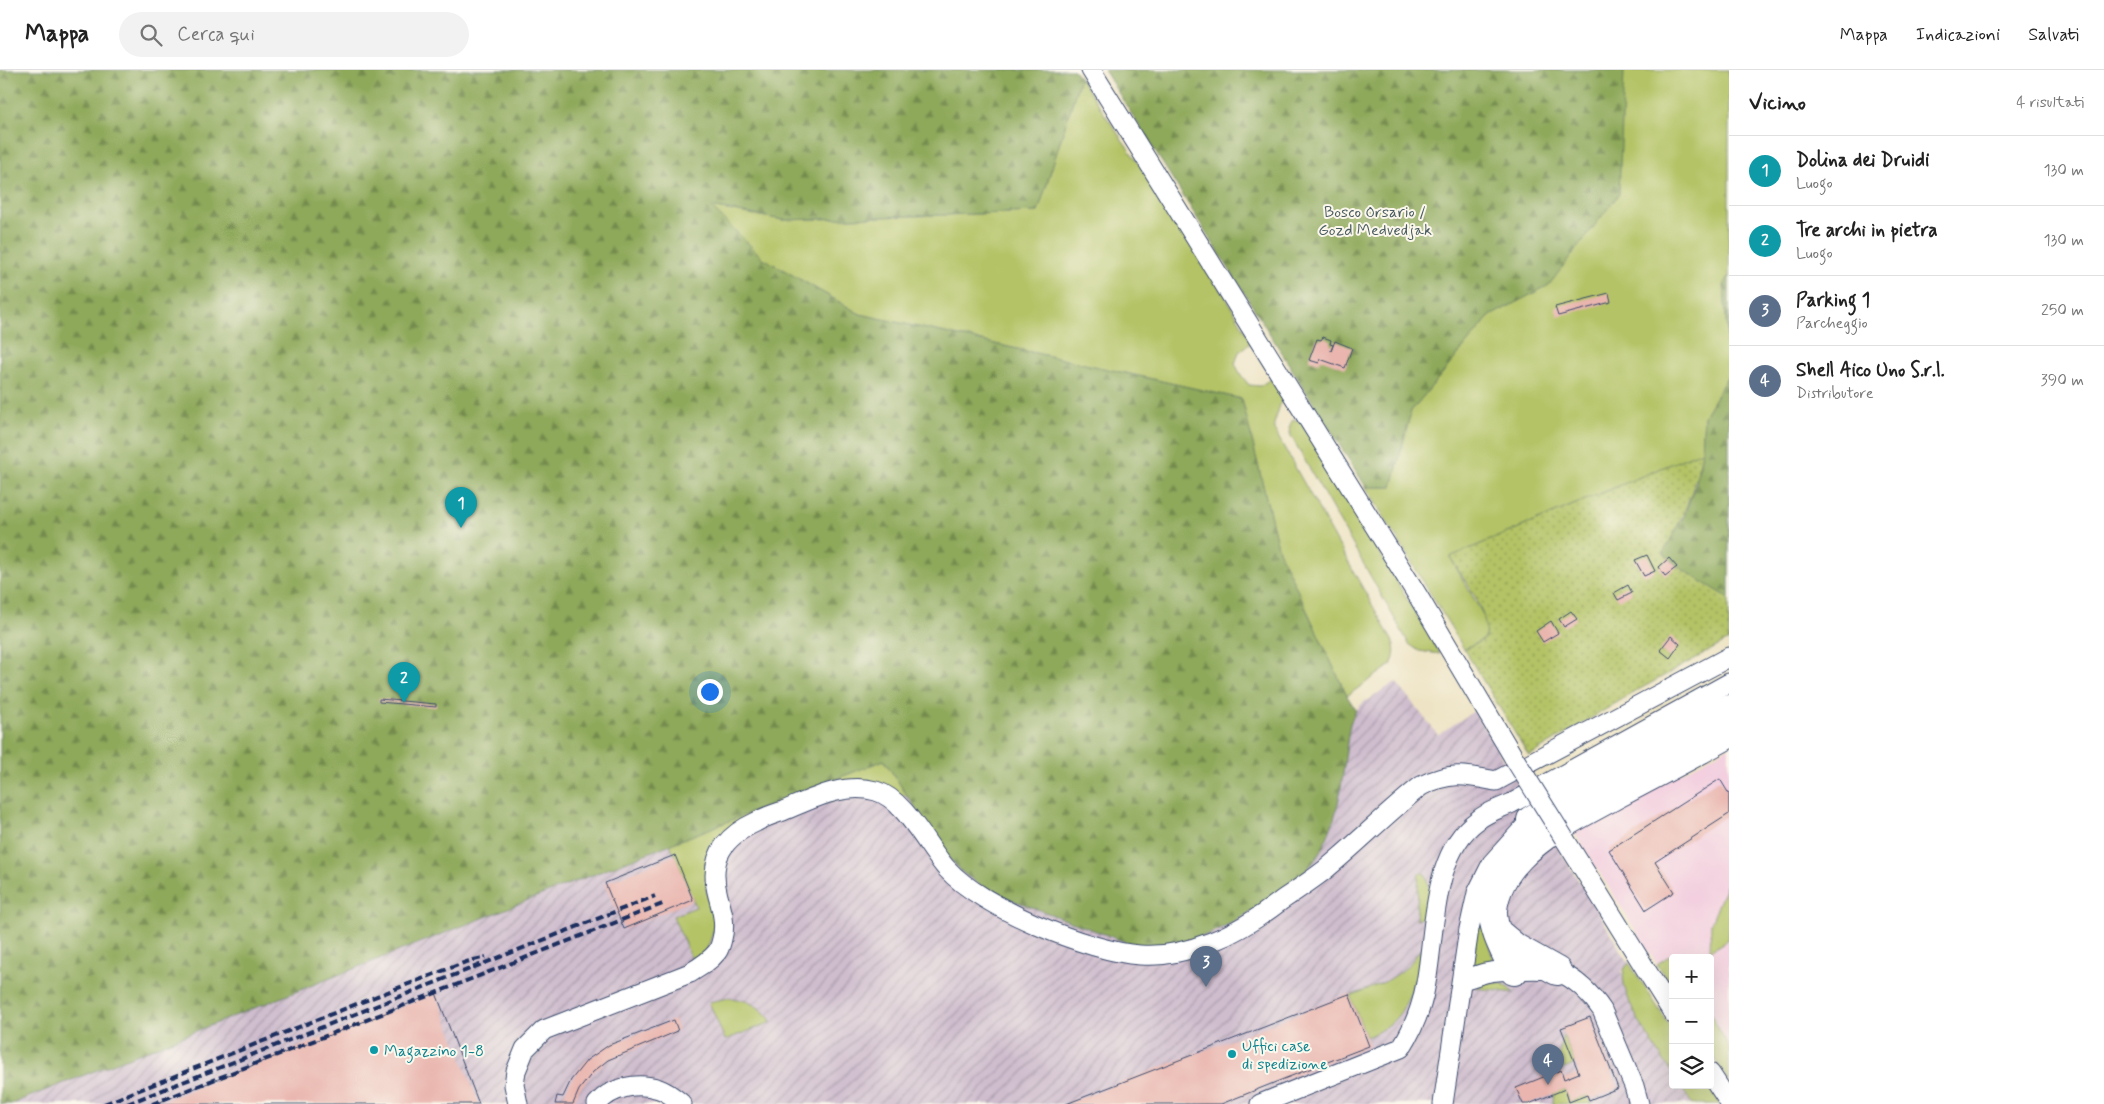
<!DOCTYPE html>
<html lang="it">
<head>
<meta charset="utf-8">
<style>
  body { margin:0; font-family:Mynerve,sans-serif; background:#f2f2f2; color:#222 }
  .controls { position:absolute; right:15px; bottom:15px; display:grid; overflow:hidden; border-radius:5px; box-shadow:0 5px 20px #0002 }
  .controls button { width:45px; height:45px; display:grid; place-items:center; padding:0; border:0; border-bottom:1px solid #e0e0e0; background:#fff; color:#222; font:25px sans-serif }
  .you { position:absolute; left:709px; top:621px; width:18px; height:18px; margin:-12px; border:4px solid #fff; border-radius:50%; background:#1a73e8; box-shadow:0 0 0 8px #1a73e833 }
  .badge { display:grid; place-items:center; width:32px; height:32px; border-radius:50%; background:#db2777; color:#fff; font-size:16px; font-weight:700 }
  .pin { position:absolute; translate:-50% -41px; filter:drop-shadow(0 1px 2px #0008) }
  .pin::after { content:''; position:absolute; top:26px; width:18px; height:15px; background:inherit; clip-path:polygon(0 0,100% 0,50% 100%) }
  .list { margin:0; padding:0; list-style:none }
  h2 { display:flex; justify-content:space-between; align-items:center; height:65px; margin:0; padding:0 20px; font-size:21px }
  h2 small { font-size:16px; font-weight:400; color:#767676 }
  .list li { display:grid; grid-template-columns:32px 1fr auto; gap:15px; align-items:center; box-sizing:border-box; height:70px; padding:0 20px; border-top:1px solid #e0e0e0 }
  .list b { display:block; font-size:19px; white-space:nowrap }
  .list p { margin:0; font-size:16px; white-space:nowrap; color:#767676 }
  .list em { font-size:16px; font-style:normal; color:#767676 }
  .icon { flex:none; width:28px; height:28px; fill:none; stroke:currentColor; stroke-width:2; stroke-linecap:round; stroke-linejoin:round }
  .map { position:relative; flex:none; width:1729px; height:1034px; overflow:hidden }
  header { display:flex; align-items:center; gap:30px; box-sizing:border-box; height:70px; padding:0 25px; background:#fff; border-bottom:1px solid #e0e0e0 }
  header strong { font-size:24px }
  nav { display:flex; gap:28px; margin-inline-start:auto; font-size:18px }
  .search { width:350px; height:45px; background:#f2f2f2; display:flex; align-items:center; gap:12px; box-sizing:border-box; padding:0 18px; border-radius:28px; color:#767676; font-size:19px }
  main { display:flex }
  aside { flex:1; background:#fff }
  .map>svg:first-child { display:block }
</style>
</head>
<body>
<header>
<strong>Mappa</strong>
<div class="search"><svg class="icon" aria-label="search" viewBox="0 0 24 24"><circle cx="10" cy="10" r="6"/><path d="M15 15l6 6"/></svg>Cerca qui</div>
<nav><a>Mappa</a><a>Indicazioni</a><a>Salvati</a></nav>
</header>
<main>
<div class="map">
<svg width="1729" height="1034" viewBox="0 0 1729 1034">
  <defs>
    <pattern id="industrial-furrows" width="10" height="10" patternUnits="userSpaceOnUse" patternTransform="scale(1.25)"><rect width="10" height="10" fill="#cfbdce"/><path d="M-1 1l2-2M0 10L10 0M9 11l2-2" fill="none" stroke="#a79aaa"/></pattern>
    <pattern id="forest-firs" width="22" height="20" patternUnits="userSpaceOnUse" patternTransform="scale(1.25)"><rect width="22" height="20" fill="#8ea95a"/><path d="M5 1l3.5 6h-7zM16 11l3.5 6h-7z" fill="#738a4e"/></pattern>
    <pattern id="park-dots" width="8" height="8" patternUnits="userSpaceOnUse" patternTransform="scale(1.25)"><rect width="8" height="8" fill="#b3c365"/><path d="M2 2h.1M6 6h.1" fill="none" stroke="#919f56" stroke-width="1.8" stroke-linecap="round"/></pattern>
  </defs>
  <rect width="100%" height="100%" fill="#fbf7ec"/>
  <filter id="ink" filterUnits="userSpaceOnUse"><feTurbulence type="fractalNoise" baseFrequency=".02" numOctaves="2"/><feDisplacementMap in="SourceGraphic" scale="10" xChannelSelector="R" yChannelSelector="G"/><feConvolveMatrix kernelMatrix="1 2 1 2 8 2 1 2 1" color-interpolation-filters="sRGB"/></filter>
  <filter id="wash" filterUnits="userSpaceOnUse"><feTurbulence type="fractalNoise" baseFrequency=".0096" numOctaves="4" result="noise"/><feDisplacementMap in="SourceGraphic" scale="20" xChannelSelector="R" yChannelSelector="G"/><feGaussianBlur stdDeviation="1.12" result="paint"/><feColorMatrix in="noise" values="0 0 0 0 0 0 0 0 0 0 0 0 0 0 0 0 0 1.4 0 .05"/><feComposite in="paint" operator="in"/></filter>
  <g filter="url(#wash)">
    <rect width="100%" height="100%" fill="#eee4c5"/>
    <path fill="#f3cfdf" d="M 1729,677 L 1729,813 L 1726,817 L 1711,853 L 1710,880 L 1729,869 L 1729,977 L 1710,943 L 1710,888 L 1673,888 L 1673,890 L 1669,887 L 1657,894 L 1574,762 Z"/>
    <path fill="url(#industrial-furrows)" d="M 1396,612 L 1438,665 L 1474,641 L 1629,893 L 1622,902 L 1623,908 L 1633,941 L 1673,1004 L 1673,1015 L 1680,1015 L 1692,1034 L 11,1034 L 884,690 L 945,784 L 1007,828 L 1131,874 L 1148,878 L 1278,823 L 1301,804 L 1327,769 L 1334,750 L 1350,654 L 1356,640 L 1364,632 Z"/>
    <path fill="#b3c365" stroke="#677962" d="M 1624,0 L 1729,0 L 1729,206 L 1724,213 L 1729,304 L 1704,346 L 1702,381 L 1450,487 L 1486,550 L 1485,569 L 1464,579 L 1366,417 L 1392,417 L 1411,341 L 1490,246 L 1549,215 Z
      M 1080,8 L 1201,185 L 1252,272 L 1239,282 L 1235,294 L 1241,305 L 1249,315 L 1260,316 L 1272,308 L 1283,326 L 1274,354 L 1276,363 L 1393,572 C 1396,581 1395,587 1391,595 L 1347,626 L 1279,481 L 1242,329 L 860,244 L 763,188 L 710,137 L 783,150 L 1038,142 Z
      M 1293,350 L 1298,350 L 1302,354 L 1440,584 L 1419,581 L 1409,574 L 1291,366 C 1288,359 1289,355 1293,350 Z
      M 884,690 L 909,728 L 887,718 L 745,751 L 707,799 L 706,819 L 714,849 L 713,863 L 707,879 L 700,886 L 692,890 L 673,846 L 696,837 L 670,774 Z
      M 1421,802 L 1426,805 L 1429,817 L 1434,825 C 1431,837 1430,849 1416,849 L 1419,804 Z
      M 1729,813 L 1729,869 L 1710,881 L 1711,853 L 1726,816 Z
      M 1478,841 L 1494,891 L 1474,895 L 1474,892 Z
      M 1421,878 L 1419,912 L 1414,911 C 1405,941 1395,956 1366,967 L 1350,926 C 1380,914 1404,908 1421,878 Z
      M 1669,886 L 1673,890 L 1673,919 L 1657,894 Z
      M 1629,893 L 1673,961 L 1673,1004 C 1660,984 1606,912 1629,893 Z
      M 1486,912 L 1502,913 L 1514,923 L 1476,918 Z
      M 728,928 C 747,929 761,936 772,952 L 725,970 L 709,932 Z
      M 1710,943 L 1729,977 L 1729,1012 L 1710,981 Z
      M 1562,967 L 1564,967 L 1575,993 L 1557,1002 Z
      M 1680,1015 L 1708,1015 L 1720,1034 L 1692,1034 Z
      M 1565,1019 L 1569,1032 L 1587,1025 L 1591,1034 L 1553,1034 L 1554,1023 Z"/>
    <path fill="url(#forest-firs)" stroke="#546c5c" d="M 0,0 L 1074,0 L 1080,8 L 1038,142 L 783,150 L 711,137 L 763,188 L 860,244 L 1242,329 L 1279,481 L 1347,626 L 1356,640 L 1350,654 C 1343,692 1343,734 1326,770 C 1323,778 1318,786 1313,793 C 1285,825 1218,866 1176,875 C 1161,878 1146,877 1131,874 L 1007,828 L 983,817 L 964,804 L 945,784 L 884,690 L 11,1034 L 0,1034 Z
      M 1104,0 L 1624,0 L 1619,124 L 1549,215 L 1490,246 L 1411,341 L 1392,417 L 1366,417 Z
      M 1729,206 L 1729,297 L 1724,213 Z
      M 1729,304 L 1729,528 L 1680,498 L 1663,483 L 1684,446 L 1696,413 L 1702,381 L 1704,346 Z"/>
    <path fill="url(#park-dots)" stroke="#677962" d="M 1702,381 C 1694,423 1684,446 1663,483 L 1680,498 L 1729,528 L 1729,570 L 1631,624 L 1529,686 L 1464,579 L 1485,569 C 1490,540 1464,511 1450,487 Z"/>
    <g id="blocks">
      <path fill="#e9b5ae" d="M 1609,223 L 1611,232 L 1558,246 L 1555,237 Z
        M 1323,267 L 1331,270 L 1330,274 L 1333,275 L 1331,281 L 1335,271 L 1352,278 L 1345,298 L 1320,289 L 1319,293 L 1309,290 L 1317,269 L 1321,270 Z
        M 1647,485 L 1655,501 L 1644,506 L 1635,490 Z
        M 1669,488 L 1677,497 L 1665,506 L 1659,497 Z
        M 1628,515 L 1632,523 L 1618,530 L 1614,523 Z
        M 1571,541 L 1577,549 L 1564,557 L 1559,549 Z
        M 1551,551 L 1558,563 L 1543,572 L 1536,561 Z
        M 1671,566 L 1680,574 L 1670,588 L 1660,580 Z
        M 379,629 L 436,634 L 436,637 L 379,632 Z
        M 1720,709 L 1729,724 L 1729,744 L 1655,792 L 1674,822 L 1646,840 L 1609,780 Z
        M 675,785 L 693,830 L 624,859 L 605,813 Z
        M 436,923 L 479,1034 L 155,1034 Z
        M 1349,924 L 1369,976 L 1281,1010 L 1221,1034 L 1066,1034 Z
        M 1590,947 L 1618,1018 L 1589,1030 L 1587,1025 L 1569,1032 L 1565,1019 L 1529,1034 L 1523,1034 L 1516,1018 L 1561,1000 L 1564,1009 L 1579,1003 L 1561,958 Z
        M 674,950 L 678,961 L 608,990 L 593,1002 L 579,1020 L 573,1034 L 555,1034 L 557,1026 L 563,1027 L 571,1010 L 587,990 L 609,975 Z"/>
    </g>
  </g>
  <g filter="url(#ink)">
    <use href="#blocks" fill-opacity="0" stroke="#3b4a6d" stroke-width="1"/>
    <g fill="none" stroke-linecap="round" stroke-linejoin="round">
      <g stroke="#3b4a6d" stroke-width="21">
        <path id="minor" d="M 1091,0 L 1418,526 L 1514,688
          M 1564,768 L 1673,943
          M 1463,910 C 1470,908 1477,905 1485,903 C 1498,900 1547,897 1559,902 C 1576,909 1592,925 1602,940 L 1634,1016 L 1639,1034
          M 1710,1003 L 1729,1032
          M 518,1034 L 514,1015 L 516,1001 L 525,979 L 544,960 L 690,903 C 700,897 710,891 717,882 C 720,878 721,873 722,869 C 726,854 722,840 718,826 C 708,789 723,767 756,752 C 764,747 774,744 783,741 C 812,729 844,712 876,721 C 905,729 927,777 947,799 C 981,837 1089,882 1140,885 C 1165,887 1188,881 1211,872 C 1237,862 1260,847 1282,830 C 1297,820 1312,810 1326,799 C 1359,772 1388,742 1421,716 C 1450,701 1466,705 1496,711 L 1729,587
          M 597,1034 C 611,1017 638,1012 659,1019 C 668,1022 675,1028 682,1034
          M 1260,1034 L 1401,978 C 1413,959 1421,940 1425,918 C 1436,865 1430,784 1478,750 C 1487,742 1501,738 1512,733 L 1729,613
          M 1443,1034 L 1469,859 L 1477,823 L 1492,793 L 1531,750"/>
      </g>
      <g stroke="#3b4a6d" stroke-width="30">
        <path id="highway" d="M 1531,750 L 1602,707 L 1729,639
          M 1498,863 L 1516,878 L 1557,901
          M 1514,901 C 1506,883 1492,860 1493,840 C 1495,820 1506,801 1520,787 C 1546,760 1583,743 1615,725 C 1653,705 1691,685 1729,664"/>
      </g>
      <use href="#minor" stroke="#fff" stroke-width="19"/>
      <use href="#highway" stroke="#fff" stroke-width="28"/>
      <path stroke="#1b2f5e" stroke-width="4" stroke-dasharray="8 4" stroke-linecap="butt" d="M 104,1034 L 372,928 L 466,892 L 486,887
        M 127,1034 L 655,826
        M 152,1034 L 665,833"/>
      <g stroke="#3b4a6d" stroke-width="21" stroke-linecap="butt">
        <path id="minor-bridge" d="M 1514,688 L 1564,768"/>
      </g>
      <use href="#minor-bridge" stroke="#fff" stroke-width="19"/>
    </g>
  </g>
  <g fill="#0f9aa8" stroke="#fbf7ec" stroke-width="2">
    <circle cx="374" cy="980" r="5"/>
    <circle cx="1232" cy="984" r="5"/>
  </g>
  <g text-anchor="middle" stroke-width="4" stroke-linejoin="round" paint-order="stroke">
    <g font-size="16" fill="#495b60" stroke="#fbf7ec">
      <text x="1375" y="147">Bosco Orsario /<tspan x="1375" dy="18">Gozd Medvedjak</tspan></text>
    </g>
    <g font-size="16" fill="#0d838f" stroke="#fbf7ec" text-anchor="start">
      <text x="1242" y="981">Uffici case<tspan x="1242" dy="18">di spedizione</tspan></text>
      <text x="384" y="986">Magazzino 1-8</text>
    </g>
  </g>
</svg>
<div class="controls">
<button>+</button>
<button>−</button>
<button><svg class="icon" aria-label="layers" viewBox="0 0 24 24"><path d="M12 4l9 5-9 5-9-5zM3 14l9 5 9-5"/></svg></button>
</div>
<div class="you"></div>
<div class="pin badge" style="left:461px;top:458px;background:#0f9aa8">1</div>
<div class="pin badge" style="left:404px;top:633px;background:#0f9aa8">2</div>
<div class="pin badge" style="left:1206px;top:917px;background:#5c6f8a">3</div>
<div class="pin badge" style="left:1548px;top:1015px;background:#5c6f8a">4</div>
</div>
<aside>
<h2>Vicino<small>4 risultati</small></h2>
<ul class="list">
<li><span class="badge" style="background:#0f9aa8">1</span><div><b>Dolina dei Druidi</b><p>Luogo</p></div><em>130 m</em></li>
<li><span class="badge" style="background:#0f9aa8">2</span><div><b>Tre archi in pietra</b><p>Luogo</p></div><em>130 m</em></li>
<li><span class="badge" style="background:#5c6f8a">3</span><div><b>Parking 1</b><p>Parcheggio</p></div><em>250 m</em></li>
<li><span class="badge" style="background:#5c6f8a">4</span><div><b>Shell Aico Uno S.r.l.</b><p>Distributore</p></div><em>390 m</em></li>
</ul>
</aside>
</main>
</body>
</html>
